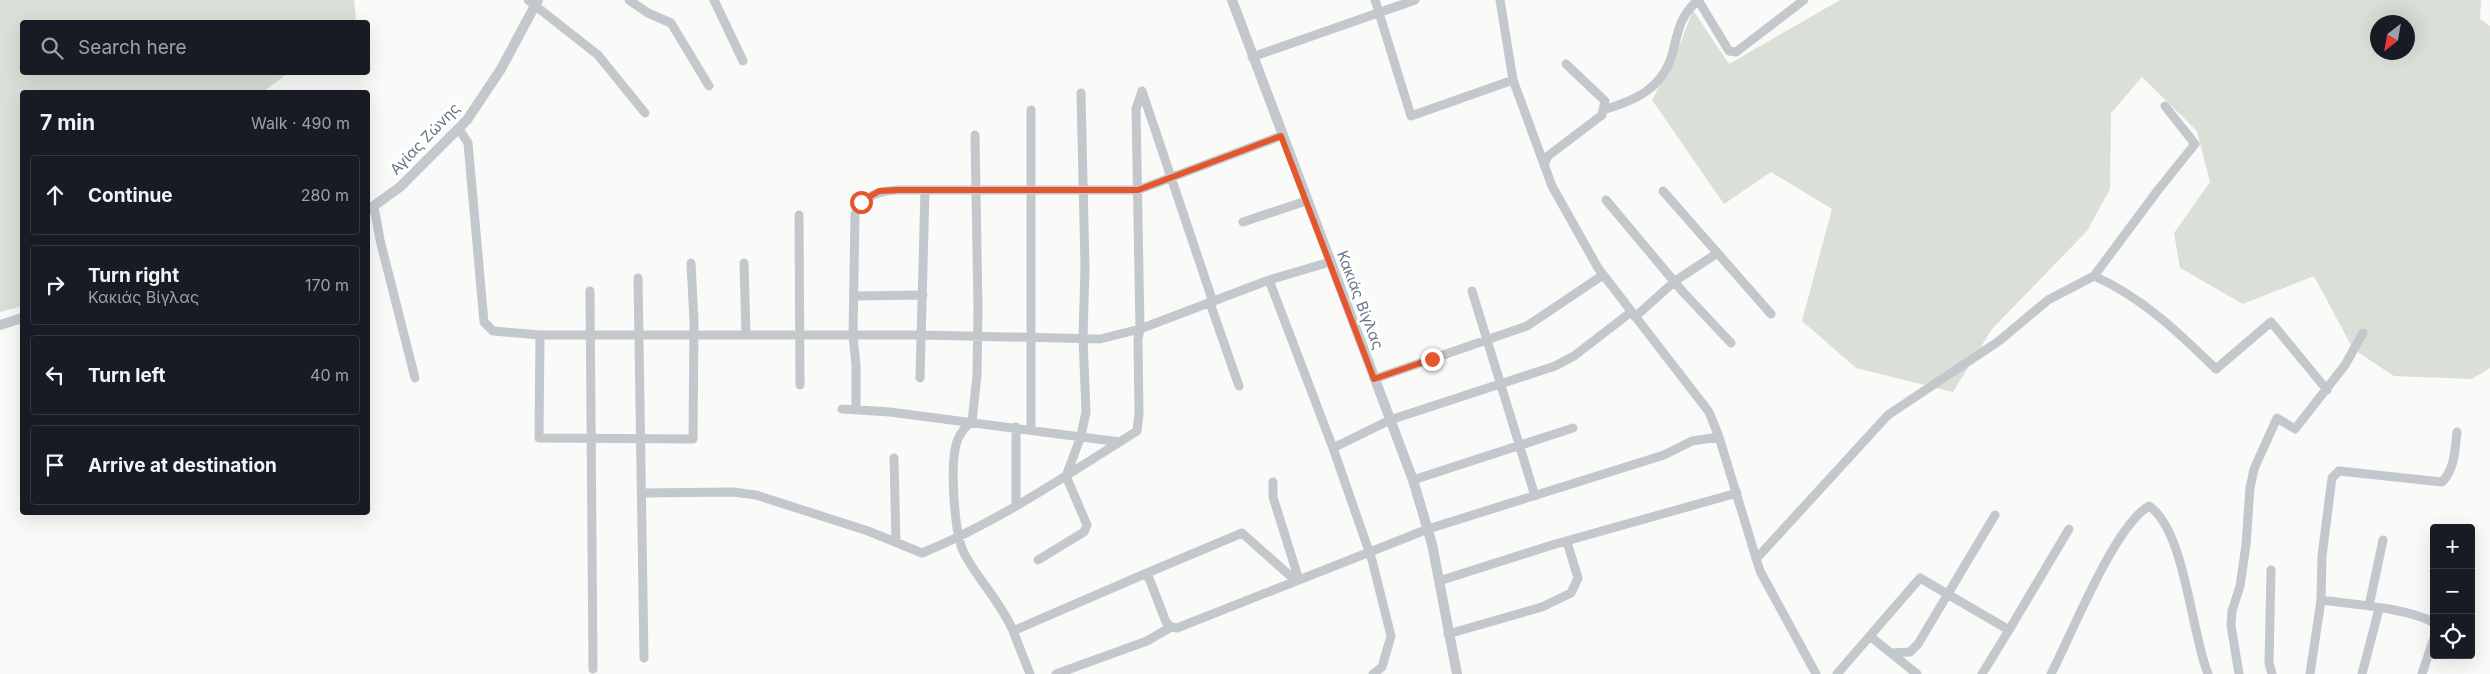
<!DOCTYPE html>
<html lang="en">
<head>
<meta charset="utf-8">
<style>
  body { margin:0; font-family:Inter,sans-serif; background:#20242c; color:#f1f3f6 }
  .controls { position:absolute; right:15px; bottom:15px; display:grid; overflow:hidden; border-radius:5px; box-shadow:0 5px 20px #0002 }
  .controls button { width:45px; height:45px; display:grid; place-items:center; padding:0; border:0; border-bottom:1px solid #363941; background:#171b24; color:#f1f3f6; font:25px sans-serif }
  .compass { position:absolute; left:2370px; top:15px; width:45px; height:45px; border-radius:50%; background:#171b24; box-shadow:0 5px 20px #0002; rotate:211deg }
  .stop { position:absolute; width:15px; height:15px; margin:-11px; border:4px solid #e4572e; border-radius:50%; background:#fff }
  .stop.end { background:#e4572e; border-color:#fff; box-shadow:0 1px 5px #0008 }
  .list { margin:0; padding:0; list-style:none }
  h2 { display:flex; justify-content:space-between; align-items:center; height:65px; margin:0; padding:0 20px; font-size:21px }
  h2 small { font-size:16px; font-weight:400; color:#9ea1a6 }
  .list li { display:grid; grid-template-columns:32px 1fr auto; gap:15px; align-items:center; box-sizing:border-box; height:80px; margin:0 10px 10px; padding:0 10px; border:1px solid #363941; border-radius:5px }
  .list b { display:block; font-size:19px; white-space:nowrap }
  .list p { margin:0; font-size:16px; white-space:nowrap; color:#9ea1a6 }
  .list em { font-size:16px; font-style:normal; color:#9ea1a6 }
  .icon { flex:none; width:28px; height:28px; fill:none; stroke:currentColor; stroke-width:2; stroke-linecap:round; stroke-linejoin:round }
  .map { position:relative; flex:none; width:2490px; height:674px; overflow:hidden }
  .search { position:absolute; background:#171b24; box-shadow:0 5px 20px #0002; left:20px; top:20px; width:350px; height:55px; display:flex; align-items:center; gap:12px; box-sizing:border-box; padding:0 18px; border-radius:5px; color:#9ea1a6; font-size:19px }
  .panel { position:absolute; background:#171b24; box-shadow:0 5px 20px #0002; left:20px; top:90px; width:350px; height:425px; border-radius:5px }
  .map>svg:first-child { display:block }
</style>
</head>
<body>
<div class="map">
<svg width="2490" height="674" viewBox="0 0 2490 674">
  <rect width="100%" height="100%" fill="#fafaf8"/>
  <path fill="#dadfd7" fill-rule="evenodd" d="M 0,0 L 354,0 L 356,18 L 350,22 L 22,22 L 22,72 L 288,73 L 263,92 L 22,92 L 22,306 L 0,312 Z
    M 1840,0 L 2481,0 L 2480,19 L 2490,26 L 2490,368 L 2472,379 L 2394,376 L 2353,349 L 2314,276 L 2243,304 L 2180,268 L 2174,233 L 2210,182 L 2197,131 L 2142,77 L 2111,113 L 2110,189 L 2087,231 L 1992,329 L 1953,392 L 1856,368 L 1802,321 L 1832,209 L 1771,172 L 1724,204 L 1652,100 L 1675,57 L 1693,10 L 1729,64 ZM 2378,22 L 2408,22 L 2408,52 L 2378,52 Z"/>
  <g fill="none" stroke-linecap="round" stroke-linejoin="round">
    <path stroke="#c3c8cc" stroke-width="9" d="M 528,0 L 598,55 L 645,113
      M 629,0 L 648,13 L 671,23 L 709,86
      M 714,0 L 743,61
      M 1375,0 L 1411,116 L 1513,80
      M 1500,0 L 1513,80 L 1552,186 L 1598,268 L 1709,412 L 1719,437 L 1760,571 L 1816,674
      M 1698,0 L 1729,51 L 1736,52 L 1804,0
      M 1252,57 L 1415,0
      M 2165,106 L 2195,144 L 2158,190 L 2094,276 C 2142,297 2179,333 2216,369 L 2271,322 L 2327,390
      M 1031,110 L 1031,429
      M 1603,110 C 1634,101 1662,89 1672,55 C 1678,32 1679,17 1698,0
      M 459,129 L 468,143 L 484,322 L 493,331 L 540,335 L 922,335 L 1100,339 L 1140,329 L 1136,109 L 1142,91 L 1213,302
      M 975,135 L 978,308 L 977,375 L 972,422 C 966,426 961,432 958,439 C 949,460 954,533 964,553 C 978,580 1001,602 1013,631
      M 1544,165 L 1548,156 L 1602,115 L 1605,101 L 1566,64
      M 1663,191 L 1771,314
      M 1606,200 L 1683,292 L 1731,343
      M 374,207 L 380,240 L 415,378
      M 799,215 L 800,385
      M 1243,222 L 1306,201
      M 744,263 L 746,335
      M 638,278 L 644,658
      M 1269,280 L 1333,448 L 1372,560 L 1391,636 L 1382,667 L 1373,674
      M 590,291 L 593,669
      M 1472,291 L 1535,496
      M 855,296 L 923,295
      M 1210,303 L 1239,386
      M 1635,317 L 1675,281 L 1716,254
      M 540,335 L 539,438 L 693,439 L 694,321 L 691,263
      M 920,378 L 925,190
      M 1374,379 L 1527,326 L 1603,275
      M 842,409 L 890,412 L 1120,442
      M 856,410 L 856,365 L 853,336 L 855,214 C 866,195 877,191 898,190 L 1138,190 L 1281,136
      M 1333,448 L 1390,420 L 1555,366 L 1574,356 L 1631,312
      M 894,458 L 896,542
      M 1413,480 L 1573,428
      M 1273,482 L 1273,497 L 1299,580
      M 642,493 L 733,492 L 756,495 L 868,531 L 922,553 C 998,522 1067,475 1137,431 L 1139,414 L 1138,339 L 1140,329 L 1269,280 L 1330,262
      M 1016,506 L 1016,427
      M 1756,559 L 1888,415 L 1999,341 L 2048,300 L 2094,276
      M 1038,560 L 1084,532 L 1087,525 L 1066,476 L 1081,436 L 1086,412 L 1083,338 L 1085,267 L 1081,93
      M 2271,570 L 2269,663 L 2272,674
      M 1296,581 L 1242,533 L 1147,573 L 1166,622 L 1171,627 L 1177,628 L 1428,529 L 1664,455 L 1692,441 L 1719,437
      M 1439,581 L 1552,545 L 1737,493
      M 2321,600 C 2350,604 2410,608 2434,623
      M 2369,606 L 2383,540
      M 2009,630 L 2069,529
      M 1448,634 L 1542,607 L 1571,593 L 1578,578 L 1567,542
      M 1871,637 L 1917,674
      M 1891,653 L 1910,652 L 1918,644 L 1995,515
      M 1030,674 L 1013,631 L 1147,573
      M 1056,674 L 1147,641 L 1171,627
      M 1837,674 L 1920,578 L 2009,630 L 1982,674
      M 2051,674 C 2072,634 2114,526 2149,506 C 2185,530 2191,632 2208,674
      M 2239,674 L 2231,625 L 2232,611 L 2240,586 L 2246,545 L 2250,488 L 2254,469 L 2277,418 L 2295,429 L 2345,365 L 2363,333
      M 2310,674 L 2321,600 L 2322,556 L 2332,478 L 2339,471 L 2442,482 C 2455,469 2455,449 2457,432
      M 2362,674 L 2379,609
      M 2422,674 L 2434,638"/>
    <path stroke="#c3c8cc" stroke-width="10" d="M 1232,0 L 1413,480 L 1432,544 L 1457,674
      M 368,210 L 400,187 L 467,120 L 501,69 L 538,0
      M 0,325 L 22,318"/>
  </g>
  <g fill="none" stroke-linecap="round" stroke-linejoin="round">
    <path stroke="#e4572e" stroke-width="6" d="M 861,202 L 879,191 L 898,190 L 1138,190 L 1281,136 L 1374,379 L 1432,359"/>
  </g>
  <g text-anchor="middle" stroke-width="5" stroke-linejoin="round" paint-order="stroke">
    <g font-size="15" fill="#657683" stroke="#fff">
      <text transform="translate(425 139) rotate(-46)" y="5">Αγίας Ζώνης</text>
      <text transform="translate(1360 300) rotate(69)" y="5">Κακιάς Βίγλας</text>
    </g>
  </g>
</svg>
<div class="controls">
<button>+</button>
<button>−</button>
<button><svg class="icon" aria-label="locate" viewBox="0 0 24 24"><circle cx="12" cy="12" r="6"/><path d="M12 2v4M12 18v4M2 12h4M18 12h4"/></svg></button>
</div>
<svg class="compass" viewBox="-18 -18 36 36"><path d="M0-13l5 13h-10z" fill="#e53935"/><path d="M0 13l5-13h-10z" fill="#9ea1a6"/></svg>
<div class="stop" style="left:861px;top:202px"></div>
<div class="stop end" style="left:1432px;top:359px"></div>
<div class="search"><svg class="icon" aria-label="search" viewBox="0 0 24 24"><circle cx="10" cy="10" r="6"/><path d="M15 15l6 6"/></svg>Search here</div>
<section class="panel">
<h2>7 min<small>Walk · 490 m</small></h2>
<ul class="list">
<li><svg class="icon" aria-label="ahead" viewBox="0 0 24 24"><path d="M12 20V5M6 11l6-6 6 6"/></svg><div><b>Continue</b></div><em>280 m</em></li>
<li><svg class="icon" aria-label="right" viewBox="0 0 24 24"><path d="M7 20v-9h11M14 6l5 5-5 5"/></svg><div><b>Turn right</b><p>Κακιάς Βίγλας</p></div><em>170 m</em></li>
<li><svg class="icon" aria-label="left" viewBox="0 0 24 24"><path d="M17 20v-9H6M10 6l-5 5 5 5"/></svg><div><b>Turn left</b></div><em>40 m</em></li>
<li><svg class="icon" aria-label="arrive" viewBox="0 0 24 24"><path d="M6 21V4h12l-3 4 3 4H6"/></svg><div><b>Arrive at destination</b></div></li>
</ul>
</section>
</div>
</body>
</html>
